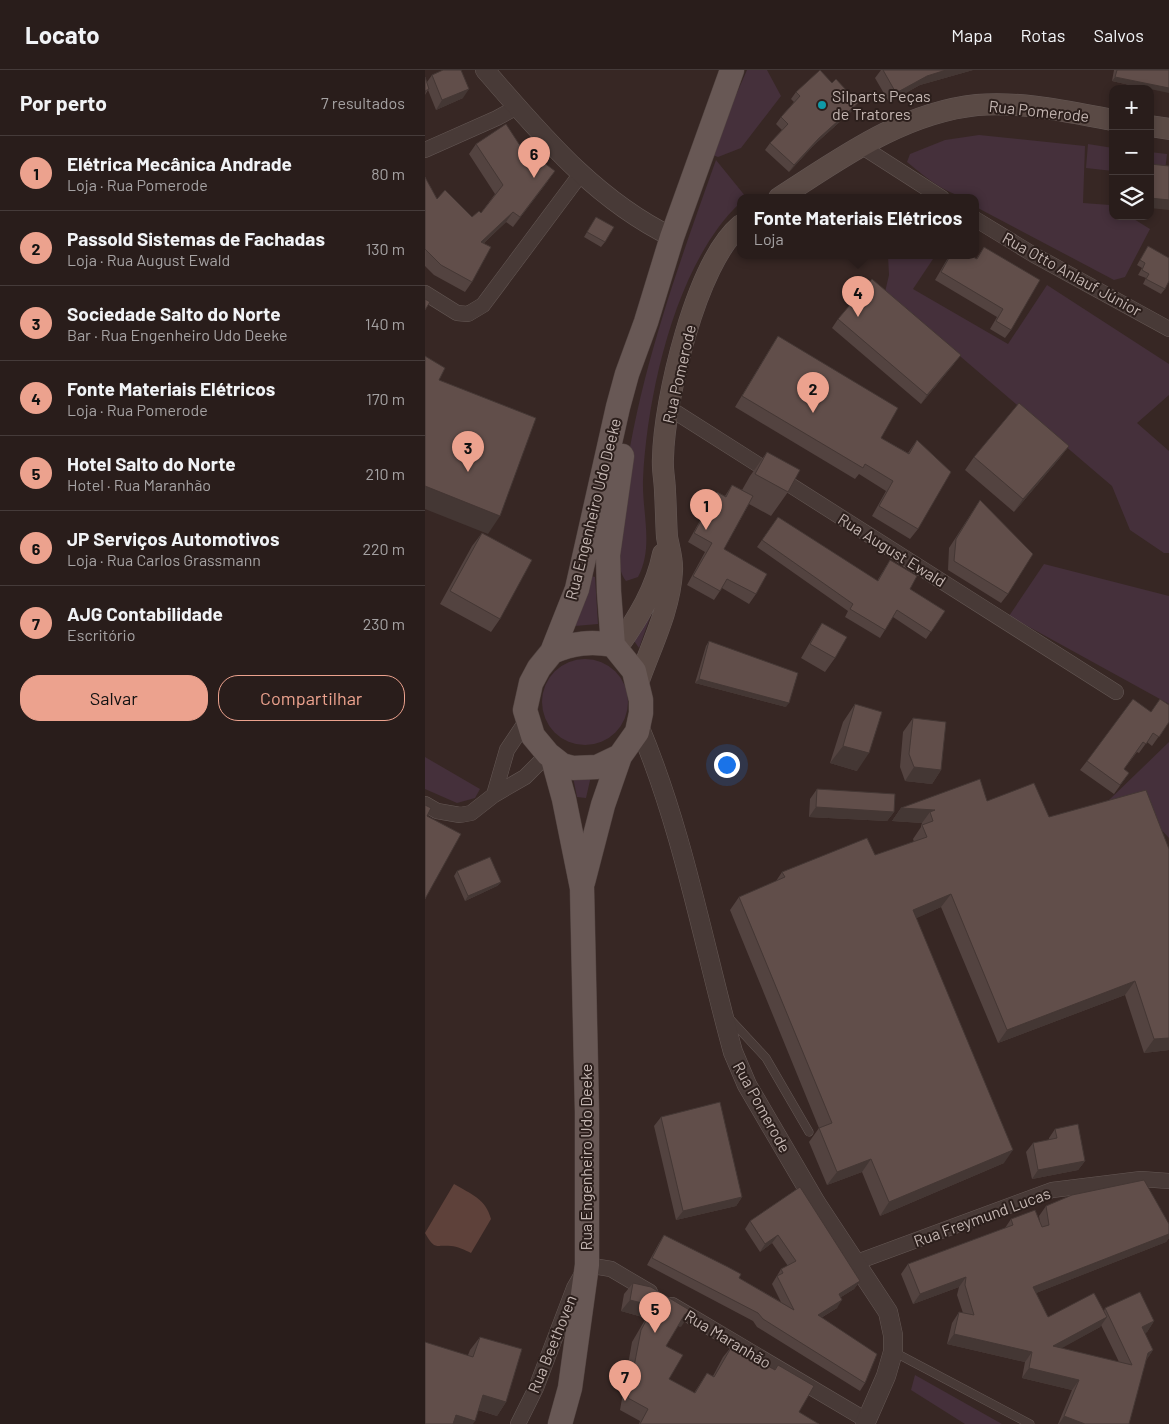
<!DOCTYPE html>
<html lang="pt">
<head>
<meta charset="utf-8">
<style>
  body { margin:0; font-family:Barlow,sans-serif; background:#352a28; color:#f1f3f6 }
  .controls { position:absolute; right:15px; top:15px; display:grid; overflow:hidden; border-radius:10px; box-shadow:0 2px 8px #0003 }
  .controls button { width:45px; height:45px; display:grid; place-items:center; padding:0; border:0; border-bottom:1px solid #453b3a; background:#291d1b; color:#f1f3f6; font:25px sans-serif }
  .you { position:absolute; left:301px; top:694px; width:18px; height:18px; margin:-12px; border:4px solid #fff; border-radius:50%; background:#1a73e8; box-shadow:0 0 0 8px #1a73e833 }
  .badge { display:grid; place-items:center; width:32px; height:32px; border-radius:50%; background:#eca28e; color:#111; font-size:16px; font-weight:700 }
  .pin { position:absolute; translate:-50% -41px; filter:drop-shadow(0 1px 2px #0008) }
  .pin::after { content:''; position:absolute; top:26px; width:18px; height:15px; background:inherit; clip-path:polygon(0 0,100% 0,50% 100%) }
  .popup { position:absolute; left:312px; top:124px; width:242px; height:65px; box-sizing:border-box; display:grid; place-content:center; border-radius:10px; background:#291d1b; filter:drop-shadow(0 1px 4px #0005); font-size:16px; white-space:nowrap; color:#a5a2a3 }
  .popup b { font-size:19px; color:#f1f3f6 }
  .popup::after { content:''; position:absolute; left:50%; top:100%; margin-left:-10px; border:10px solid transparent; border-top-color:#291d1b }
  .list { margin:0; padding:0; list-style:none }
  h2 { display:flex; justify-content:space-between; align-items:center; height:65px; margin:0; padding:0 20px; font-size:21px }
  h2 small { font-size:16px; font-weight:400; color:#a5a2a3 }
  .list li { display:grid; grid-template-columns:32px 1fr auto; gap:15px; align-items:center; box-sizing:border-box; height:75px; padding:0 20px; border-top:1px solid #453b3a }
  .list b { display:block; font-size:19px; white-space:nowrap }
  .list p { margin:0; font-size:16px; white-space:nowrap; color:#a5a2a3 }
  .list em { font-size:16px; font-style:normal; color:#a5a2a3 }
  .actions { display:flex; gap:10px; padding:15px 20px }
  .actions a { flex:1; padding:11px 0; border:1px solid #eca28e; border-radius:20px; text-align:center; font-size:18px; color:#eca28e }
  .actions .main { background:#eca28e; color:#111 }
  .icon { flex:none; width:28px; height:28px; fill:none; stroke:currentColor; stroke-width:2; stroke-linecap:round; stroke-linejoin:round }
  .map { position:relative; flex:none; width:744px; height:1354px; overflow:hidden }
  header { display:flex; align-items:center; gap:30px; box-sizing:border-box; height:70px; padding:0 25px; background:#291d1b; border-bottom:1px solid #453b3a }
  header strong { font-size:24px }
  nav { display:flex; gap:28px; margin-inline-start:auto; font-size:18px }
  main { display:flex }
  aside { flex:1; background:#291d1b }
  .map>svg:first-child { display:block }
</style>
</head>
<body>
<header>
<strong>Locato</strong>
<nav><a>Mapa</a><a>Rotas</a><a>Salvos</a></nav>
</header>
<main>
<aside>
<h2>Por perto<small>7 resultados</small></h2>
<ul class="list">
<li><span class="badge">1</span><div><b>Elétrica Mecânica Andrade</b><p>Loja · Rua Pomerode</p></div><em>80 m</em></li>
<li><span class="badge">2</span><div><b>Passold Sistemas de Fachadas</b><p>Loja · Rua August Ewald</p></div><em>130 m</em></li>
<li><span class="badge">3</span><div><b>Sociedade Salto do Norte</b><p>Bar · Rua Engenheiro Udo Deeke</p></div><em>140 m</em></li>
<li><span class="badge">4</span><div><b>Fonte Materiais Elétricos</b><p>Loja · Rua Pomerode</p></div><em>170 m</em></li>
<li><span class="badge">5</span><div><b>Hotel Salto do Norte</b><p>Hotel · Rua Maranhão</p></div><em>210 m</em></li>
<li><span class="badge">6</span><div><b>JP Serviços Automotivos</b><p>Loja · Rua Carlos Grassmann</p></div><em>220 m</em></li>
<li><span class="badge">7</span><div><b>AJG Contabilidade</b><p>Escritório</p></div><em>230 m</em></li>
</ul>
<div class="actions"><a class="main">Salvar</a><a>Compartilhar</a></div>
</aside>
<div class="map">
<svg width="744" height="1354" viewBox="0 0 744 1354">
  <rect width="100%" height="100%" fill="#372724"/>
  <path fill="#45303b" d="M 322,0 L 342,0 L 356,26 L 316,78 L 293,87 L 285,84 Z
    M 554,65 L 660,76 L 658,133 L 685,135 L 688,137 L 688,146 L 704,146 L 725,159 L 700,207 L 689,210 L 551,137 L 550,128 C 524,128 502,108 482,92 L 485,84 L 520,70 Z
    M 663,74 L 688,78 L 688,101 L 661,98 Z
    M 725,82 L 742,84 L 739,109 L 725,104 Z
    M 291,90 L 321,127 L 316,128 L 315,133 C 251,193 222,324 218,410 C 217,443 229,477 213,507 L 201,511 C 190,497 194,473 195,456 C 204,330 249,208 291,90 Z
    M 463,186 L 510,186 L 488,219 L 583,274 L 622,215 L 744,294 L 744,325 L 712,353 L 744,381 L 744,483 L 739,483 L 705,460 L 687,416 L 460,222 L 464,205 Z
    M 619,494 L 744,526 L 744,634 L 584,546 Z
    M 166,506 L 170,507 L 173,554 L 150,556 Z
    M 227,542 L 214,578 L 207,568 Z
    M117 632a43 43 0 1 1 86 0a43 43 0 1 1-86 0Z
    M 744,672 L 744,768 L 709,730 L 683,731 Z
    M 0,687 L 55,719 L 50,728 L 32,733 L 0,719 Z
    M 147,702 L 166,706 L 161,728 L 152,727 Z
    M 490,1305 L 577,1354 L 540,1354 L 486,1320 Z"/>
  <path fill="#5e413a" d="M 29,1114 C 46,1124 61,1129 66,1149 L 46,1183 C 40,1180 32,1176 26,1176 C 9,1175 10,1180 0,1163 Z"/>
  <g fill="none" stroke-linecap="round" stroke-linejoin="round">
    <g stroke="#655855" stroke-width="9">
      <path id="service" d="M 304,948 L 341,988 L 384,1062
        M 469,1282 L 605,1354"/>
    </g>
    <g stroke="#655855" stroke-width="16">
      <path id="minor" d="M 436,76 L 517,128
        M 0,80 L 72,48 L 92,37
        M 550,149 L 609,185 L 744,259
        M 0,223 L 32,243 L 43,244 L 58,235 L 155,105
        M 244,338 L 691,622
        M 69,725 L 82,680 L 102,650
        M 0,734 L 12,741 L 35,745 L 46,743 L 69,725 L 100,707 L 123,684
        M 432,1192 L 627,1120 L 716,1109 L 744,1111
        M 247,1235 L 441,1350
        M 93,1354 L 111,1318 L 149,1218 L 162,1195 L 186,1199 L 225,1222"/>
    </g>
    <g stroke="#655855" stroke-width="20">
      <path id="tertiary" d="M 60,0 C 116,64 169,129 247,167
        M 214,656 C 258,760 278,873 308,982 L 322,1015 L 391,1133 L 463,1242 L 468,1265 L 468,1282 L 461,1306 L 440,1354"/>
    </g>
    <g stroke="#655855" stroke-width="22">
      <path id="secondary" d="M 725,56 L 744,59
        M 354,128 C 415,89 476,43 552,35 C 596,31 644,42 688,50
        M 192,578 C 213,548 231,519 238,484
        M 213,613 C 226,576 245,540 247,501 C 248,490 244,478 242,467 C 241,452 241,437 240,422 C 240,411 237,399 238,388 C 239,331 271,192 316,155"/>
    </g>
    <g stroke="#514340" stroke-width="25">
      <path id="primary" d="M 127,582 C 148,573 166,571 188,575
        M 195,686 L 172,697 L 148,698 L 137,695 L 123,684 L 108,666 L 100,640 L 106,613 L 114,598 L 127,582 L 152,519 L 193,337 L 202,304 L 221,252 L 247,167 L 307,0
        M 128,689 L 139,729 L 157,818 L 162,1042 L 162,1195 L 145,1318 L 135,1354
        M 158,812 L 178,735 L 195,686 L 212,662 L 216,643 L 216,630 L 209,601 L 188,575 L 184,522 L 183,485 L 197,386"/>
    </g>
    <use href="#service" stroke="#483a37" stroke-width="8"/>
    <use href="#minor" stroke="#483a37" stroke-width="15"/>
    <use href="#tertiary" stroke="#483a37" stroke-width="19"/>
    <use href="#secondary" stroke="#5a4a45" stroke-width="21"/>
    <use href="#primary" stroke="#685855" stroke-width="24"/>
  </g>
  <path fill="#534340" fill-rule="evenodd" d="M 456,0 L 548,0 L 495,15 L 464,32 L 450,8 Z
    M 689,0 L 744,0 L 725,19 L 722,19 L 687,11 Z
    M 7,5 L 38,28 L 11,40 L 3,20 L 0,25 L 2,12 Z
    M 371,22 L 428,40 L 389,75 L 364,102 L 340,80 L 345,73 L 357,60 L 351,54 L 356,47 L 369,32 L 366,29 Z
    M 51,74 L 94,74 L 123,111 L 88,157 L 81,152 L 59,173 L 47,212 L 40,222 L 9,205 L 0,196 L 0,107 L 12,129 L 47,147 L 56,143 L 70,124 L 44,84 Z
    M 171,147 L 180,172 L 176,177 L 159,167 Z
    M 723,176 L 740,219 L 736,224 L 718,214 L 721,208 L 713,205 L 717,198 L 712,195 Z
    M 559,177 L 586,260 L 580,268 L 565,259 L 572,247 L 510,210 L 524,186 L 546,186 L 551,189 Z
    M 413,249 L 529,294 L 496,334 L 407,258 Z
    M 353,266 L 456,368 L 483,383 L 492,370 L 493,459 L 485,469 L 447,446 L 461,421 L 434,404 L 430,409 L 310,337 L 346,277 Z
    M 644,376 L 634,389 L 589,442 L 540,400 L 549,387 Z
    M 342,382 L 363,422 L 346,446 L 324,434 L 299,479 L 331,524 L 324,534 L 297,518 L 289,530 L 262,515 L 280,482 L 263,472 L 286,431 L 292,422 L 300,426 L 307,415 L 317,420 L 325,406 Z
    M 555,430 L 583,524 L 576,533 L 523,500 L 524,478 Z
    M 353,447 L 452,511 L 465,490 L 485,519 L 520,541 L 501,569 L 468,547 L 455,568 L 420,547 L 423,541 L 332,477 Z
    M 57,463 L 75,549 L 66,562 L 15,534 L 47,476 Z
    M 397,553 L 410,588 L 400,602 L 376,588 L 388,567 Z
    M 284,571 L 361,637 L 270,613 L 281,576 Z
    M 430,634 L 432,701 L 405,693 L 418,652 Z
    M 726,642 L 744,652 L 727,676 L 722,672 L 714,683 L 712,682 L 699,699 L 704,703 L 689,724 L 655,700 L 662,691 Z
    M 488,648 L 516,700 L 507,714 L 480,711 L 475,697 L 478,662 Z
    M 392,719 L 469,742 L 462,751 L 384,747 L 385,729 Z
    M 562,731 L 744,779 L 744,980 L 719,983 L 700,925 L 573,973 L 516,837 L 491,848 L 579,1093 L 455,1146 L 437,1102 L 402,1115 L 384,1072 L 394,1058 L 305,840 L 314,827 L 351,811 L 357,802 L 450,785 L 489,772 L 488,769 L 496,757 L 496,756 L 497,753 L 467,751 L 476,738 Z
    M 32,801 L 76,812 L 72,816 L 40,831 L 29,806 Z
    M 236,1047 L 317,1127 L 311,1136 L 251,1150 L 229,1056 Z
    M 630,1059 L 660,1091 L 653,1100 L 607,1109 L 601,1082 L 608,1073 L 624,1070 L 624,1068 Z
    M 375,1117 L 435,1211 L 429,1219 L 416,1227 L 412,1238 L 396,1248 L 440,1313 L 435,1321 L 332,1257 L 328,1251 L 222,1195 L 234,1173 L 239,1165 L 356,1232 L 347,1214 L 356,1199 L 363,1196 L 347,1173 L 335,1182 L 320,1159 L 325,1151 Z
    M 621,1136 L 744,1154 L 744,1168 L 741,1172 L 611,1223 L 623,1247 L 679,1241 L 680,1238 L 729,1251 L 722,1262 L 720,1263 L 728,1280 L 721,1290 L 704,1354 L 633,1354 L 647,1320 L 597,1308 L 600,1292 L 522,1274 L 527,1253 L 534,1242 L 538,1243 L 532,1225 L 534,1217 L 488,1234 L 476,1204 L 483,1194 L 580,1158 L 586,1149 L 615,1152 L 614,1146 ZM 676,1255 L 694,1292 L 636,1278 L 675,1257 Z
    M 208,1213 L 256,1257 L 253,1256 L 241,1276 L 244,1309 L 269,1323 L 282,1303 L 288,1306 L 298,1287 L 307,1276 L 349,1300 L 353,1295 L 374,1342 L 394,1354 L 214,1354 L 215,1351 L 195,1340 L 207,1272 L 221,1248 L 196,1241 L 199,1224 Z
    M 55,1267 L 81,1332 L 72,1346 L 53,1340 L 43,1285 L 45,1280 Z"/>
  <path fill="#443734" d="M 521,0 L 548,0 L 495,15 L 464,32 L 471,23 L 502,6 Z
    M 690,7 L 744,18 L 744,23 L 725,19 L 722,19 L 687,11 Z
    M 44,19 L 38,28 L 11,40 L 17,30 Z
    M 433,33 L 428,40 L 389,75 L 364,102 L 369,95 L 394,68 Z
    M 130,101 L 123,111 L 88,157 L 95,147 Z
    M 725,128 L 744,130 L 744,140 L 725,138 Z
    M 88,142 L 81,152 L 49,182 L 56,172 Z
    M 536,285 L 529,294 L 496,334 L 502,325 Z
    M 644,376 L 634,389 L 589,442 L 598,429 Z
    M 0,416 L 75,446 L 63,464 L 0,439 Z
    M 274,609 L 364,633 L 361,637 L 270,613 Z
    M 418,676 L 444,683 L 432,701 L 405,693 Z
    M 489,697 L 516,700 L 507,714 L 480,711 Z
    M 391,737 L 469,742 L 462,751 L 384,747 Z
    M 476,738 L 510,740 L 505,742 L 497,753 L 467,751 Z
    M 76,812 L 72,816 L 40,831 L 43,826 Z
    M 526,824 L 516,837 L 479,854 L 488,840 Z
    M 710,911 L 700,925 L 573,973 L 582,960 Z
    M 744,968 L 744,980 L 719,983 L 729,969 Z
    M 588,1080 L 579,1093 L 455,1146 L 464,1132 Z
    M 446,1089 L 437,1102 L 402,1115 L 412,1102 Z
    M 660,1091 L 653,1100 L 607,1109 L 613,1100 Z
    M 317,1127 L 311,1136 L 251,1150 L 258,1141 Z
    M 744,1164 L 744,1168 L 741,1172 L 601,1227 L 608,1217 Z
    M 353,1165 L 347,1173 L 335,1182 L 340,1174 Z
    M 541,1207 L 534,1217 L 488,1234 L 495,1224 Z
    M 435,1211 L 429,1219 L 408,1232 L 414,1224 Z
    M 205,1230 L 229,1236 L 221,1248 L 196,1241 Z
    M 417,1230 L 412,1238 L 387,1253 L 393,1245 Z
    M 260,1244 L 264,1245 L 256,1257 L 252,1255 Z
    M 682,1247 L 675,1257 L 621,1287 L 628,1276 Z
    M 729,1251 L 722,1262 L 710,1268 L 717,1257 Z
    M 529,1264 L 607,1282 L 600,1292 L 522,1274 Z
    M 728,1280 L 721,1291 L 723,1283 Z
    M 604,1298 L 654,1310 L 647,1320 L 597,1308 Z
    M 58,1325 L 81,1332 L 72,1346 L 48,1338 Z
    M 31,1345 L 50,1351 L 48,1354 L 25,1354 Z
    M 639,1346 L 660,1354 L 634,1354 Z"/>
  <path fill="#614e4a" stroke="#443734" d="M 18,0 L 36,0 L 44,19 L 17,30 L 7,5 Z
    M 395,0 L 407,13 L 411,9 L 433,33 L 394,68 L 369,95 L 345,73 L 363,54 L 356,47 L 375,26 L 371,22 Z
    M 458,0 L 521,0 L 502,6 L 471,23 Z
    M 692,0 L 744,0 L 744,18 L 690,7 Z
    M 0,7 L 4,19 L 0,21 Z
    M 81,54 L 94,74 L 130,101 L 95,147 L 88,142 L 56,172 L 66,177 L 47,212 L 16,195 L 0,179 L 0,107 L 12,129 L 20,120 L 47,147 L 54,141 L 56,143 L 78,115 L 51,74 Z
    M 725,94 L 744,96 L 744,130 L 725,128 Z
    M 171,147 L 189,157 L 180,172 L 162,162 Z
    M 723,176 L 744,188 L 744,211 L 740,219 L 721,209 L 724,204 L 717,200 L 720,193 L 715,190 Z
    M 559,177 L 615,210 L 586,260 L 571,251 L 578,239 L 516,202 L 525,186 L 546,186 L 552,189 Z
    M 447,209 L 536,285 L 502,325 L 413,249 Z
    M 0,229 L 5,232 L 0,240 Z
    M 353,266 L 473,338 L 456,368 L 484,384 L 492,370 L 526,402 L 493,459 L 454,436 L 468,411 L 440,394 L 438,398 L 317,326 Z
    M 0,286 L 20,298 L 14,310 L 111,348 L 75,446 L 0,416 Z
    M 594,333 L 644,376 L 598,429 L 549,387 Z
    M 342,382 L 375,400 L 363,422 L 330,404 Z
    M 307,415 L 328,426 L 299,479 L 342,504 L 331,524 L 302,509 L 295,521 L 268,506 L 287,473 L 269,463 L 292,422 L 301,427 Z
    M 555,430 L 608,484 L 583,524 L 529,491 L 531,469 Z
    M 353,447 L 453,511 L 465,490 L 492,506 L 485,519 L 520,541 L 506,562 L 472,540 L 460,560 L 425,539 L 428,534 L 337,470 Z
    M 57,463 L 107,490 L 75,549 L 25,521 Z
    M 397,553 L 422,567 L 410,588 L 385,574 Z
    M 284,571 L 373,603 L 364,633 L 274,609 Z
    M 708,629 L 726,642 L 735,629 L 744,635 L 744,652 L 734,667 L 728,663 L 721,674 L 718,672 L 699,699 L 704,703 L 695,715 L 662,691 Z
    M 430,634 L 457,642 L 444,683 L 418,676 Z
    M 488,648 L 521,652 L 516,700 L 489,697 L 484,684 Z
    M 555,709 L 562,731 L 609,713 L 624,747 L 721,720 L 744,779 L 744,968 L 729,969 L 710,911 L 582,960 L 526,824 L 488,840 L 588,1080 L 464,1132 L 446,1089 L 412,1102 L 394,1058 L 407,1053 L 314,827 L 360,807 L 357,802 L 442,768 L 450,785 L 502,767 L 497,755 L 508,751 L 505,742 L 510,740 L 476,738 Z
    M 392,719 L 470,724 L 469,742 L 391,737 Z
    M 0,735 L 6,738 L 2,746 L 36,764 L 0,829 Z
    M 65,787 L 76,812 L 43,826 L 32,801 Z
    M 295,1032 L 317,1127 L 258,1141 L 236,1047 Z
    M 653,1054 L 660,1091 L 613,1100 L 608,1073 L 632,1068 L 630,1059 Z
    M 719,1110 L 744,1154 L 744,1164 L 608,1217 L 623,1247 L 669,1223 L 682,1247 L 628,1276 L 707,1295 L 680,1238 L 715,1222 L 729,1251 L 717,1257 L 728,1280 L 723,1283 L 704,1354 L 660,1354 L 639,1346 L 654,1310 L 604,1298 L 607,1282 L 529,1264 L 534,1242 L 549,1245 L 540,1215 L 541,1207 L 495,1224 L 483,1194 L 588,1155 L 586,1149 L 610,1140 L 617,1157 L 624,1155 L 621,1136 L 647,1125 Z
    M 375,1117 L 435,1211 L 414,1224 L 417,1230 L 393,1245 L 452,1284 L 440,1313 L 338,1249 L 333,1243 L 227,1188 L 239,1165 L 303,1197 L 316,1204 L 314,1208 L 369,1240 L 352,1206 L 358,1203 L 356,1199 L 371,1191 L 353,1165 L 340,1174 L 325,1151 Z
    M 208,1213 L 226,1217 L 266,1241 L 264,1245 L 260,1244 L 241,1276 L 258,1285 L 244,1309 L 270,1323 L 282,1303 L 289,1307 L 307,1276 L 350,1300 L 353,1295 L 389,1316 L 374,1342 L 394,1354 L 215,1354 L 223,1339 L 203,1328 L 216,1260 L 229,1236 L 205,1230 Z
    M 55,1267 L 97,1279 L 81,1332 L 58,1325 L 50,1351 L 31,1345 L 28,1354 L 0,1354 L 0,1272 L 48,1287 Z"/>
  <circle fill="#0f9aa8" stroke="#2c1f1c" stroke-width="2" cx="397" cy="35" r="5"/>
  <g text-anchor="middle" stroke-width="4" stroke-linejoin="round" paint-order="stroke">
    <g font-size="16" fill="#c4b6b2" stroke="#2c1f1c" text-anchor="start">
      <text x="407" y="32">Silparts Peças<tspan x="407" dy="18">de Tratores</tspan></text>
    </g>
    <g font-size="16" fill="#c4b6b2" stroke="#2c1f1c">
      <text transform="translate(614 41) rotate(6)" y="6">Rua Pomerode</text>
      <text transform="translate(647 204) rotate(29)" y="6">Rua Otto Anlauf Júnior</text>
      <text transform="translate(254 304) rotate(-77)" y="6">Rua Pomerode</text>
      <text transform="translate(168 439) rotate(-76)" y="6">Rua Engenheiro Udo Deeke</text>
      <text transform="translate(467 480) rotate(32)" y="6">Rua August Ewald</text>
      <text transform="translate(337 1037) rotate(61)" y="6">Rua Pomerode</text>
      <text transform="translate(161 1087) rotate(-90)" y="6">Rua Engenheiro Udo Deeke</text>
      <text transform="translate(557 1147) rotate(-20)" y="6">Rua Freymund Lucas</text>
      <text transform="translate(303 1269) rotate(31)" y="6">Rua Maranhão</text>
      <text transform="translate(127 1274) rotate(-68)" y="6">Rua Beethoven</text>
    </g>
  </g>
</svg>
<div class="controls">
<button>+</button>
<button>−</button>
<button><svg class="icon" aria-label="layers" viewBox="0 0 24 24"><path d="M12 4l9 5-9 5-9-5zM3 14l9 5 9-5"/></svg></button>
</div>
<div class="you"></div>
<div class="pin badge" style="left:281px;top:460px">1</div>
<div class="pin badge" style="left:388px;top:343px">2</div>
<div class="pin badge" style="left:43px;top:402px">3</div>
<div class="pin badge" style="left:433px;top:247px">4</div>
<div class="popup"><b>Fonte Materiais Elétricos</b>Loja</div>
<div class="pin badge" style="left:230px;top:1263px">5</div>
<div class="pin badge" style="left:109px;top:108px">6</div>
<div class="pin badge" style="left:200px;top:1331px">7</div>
</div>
</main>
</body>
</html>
